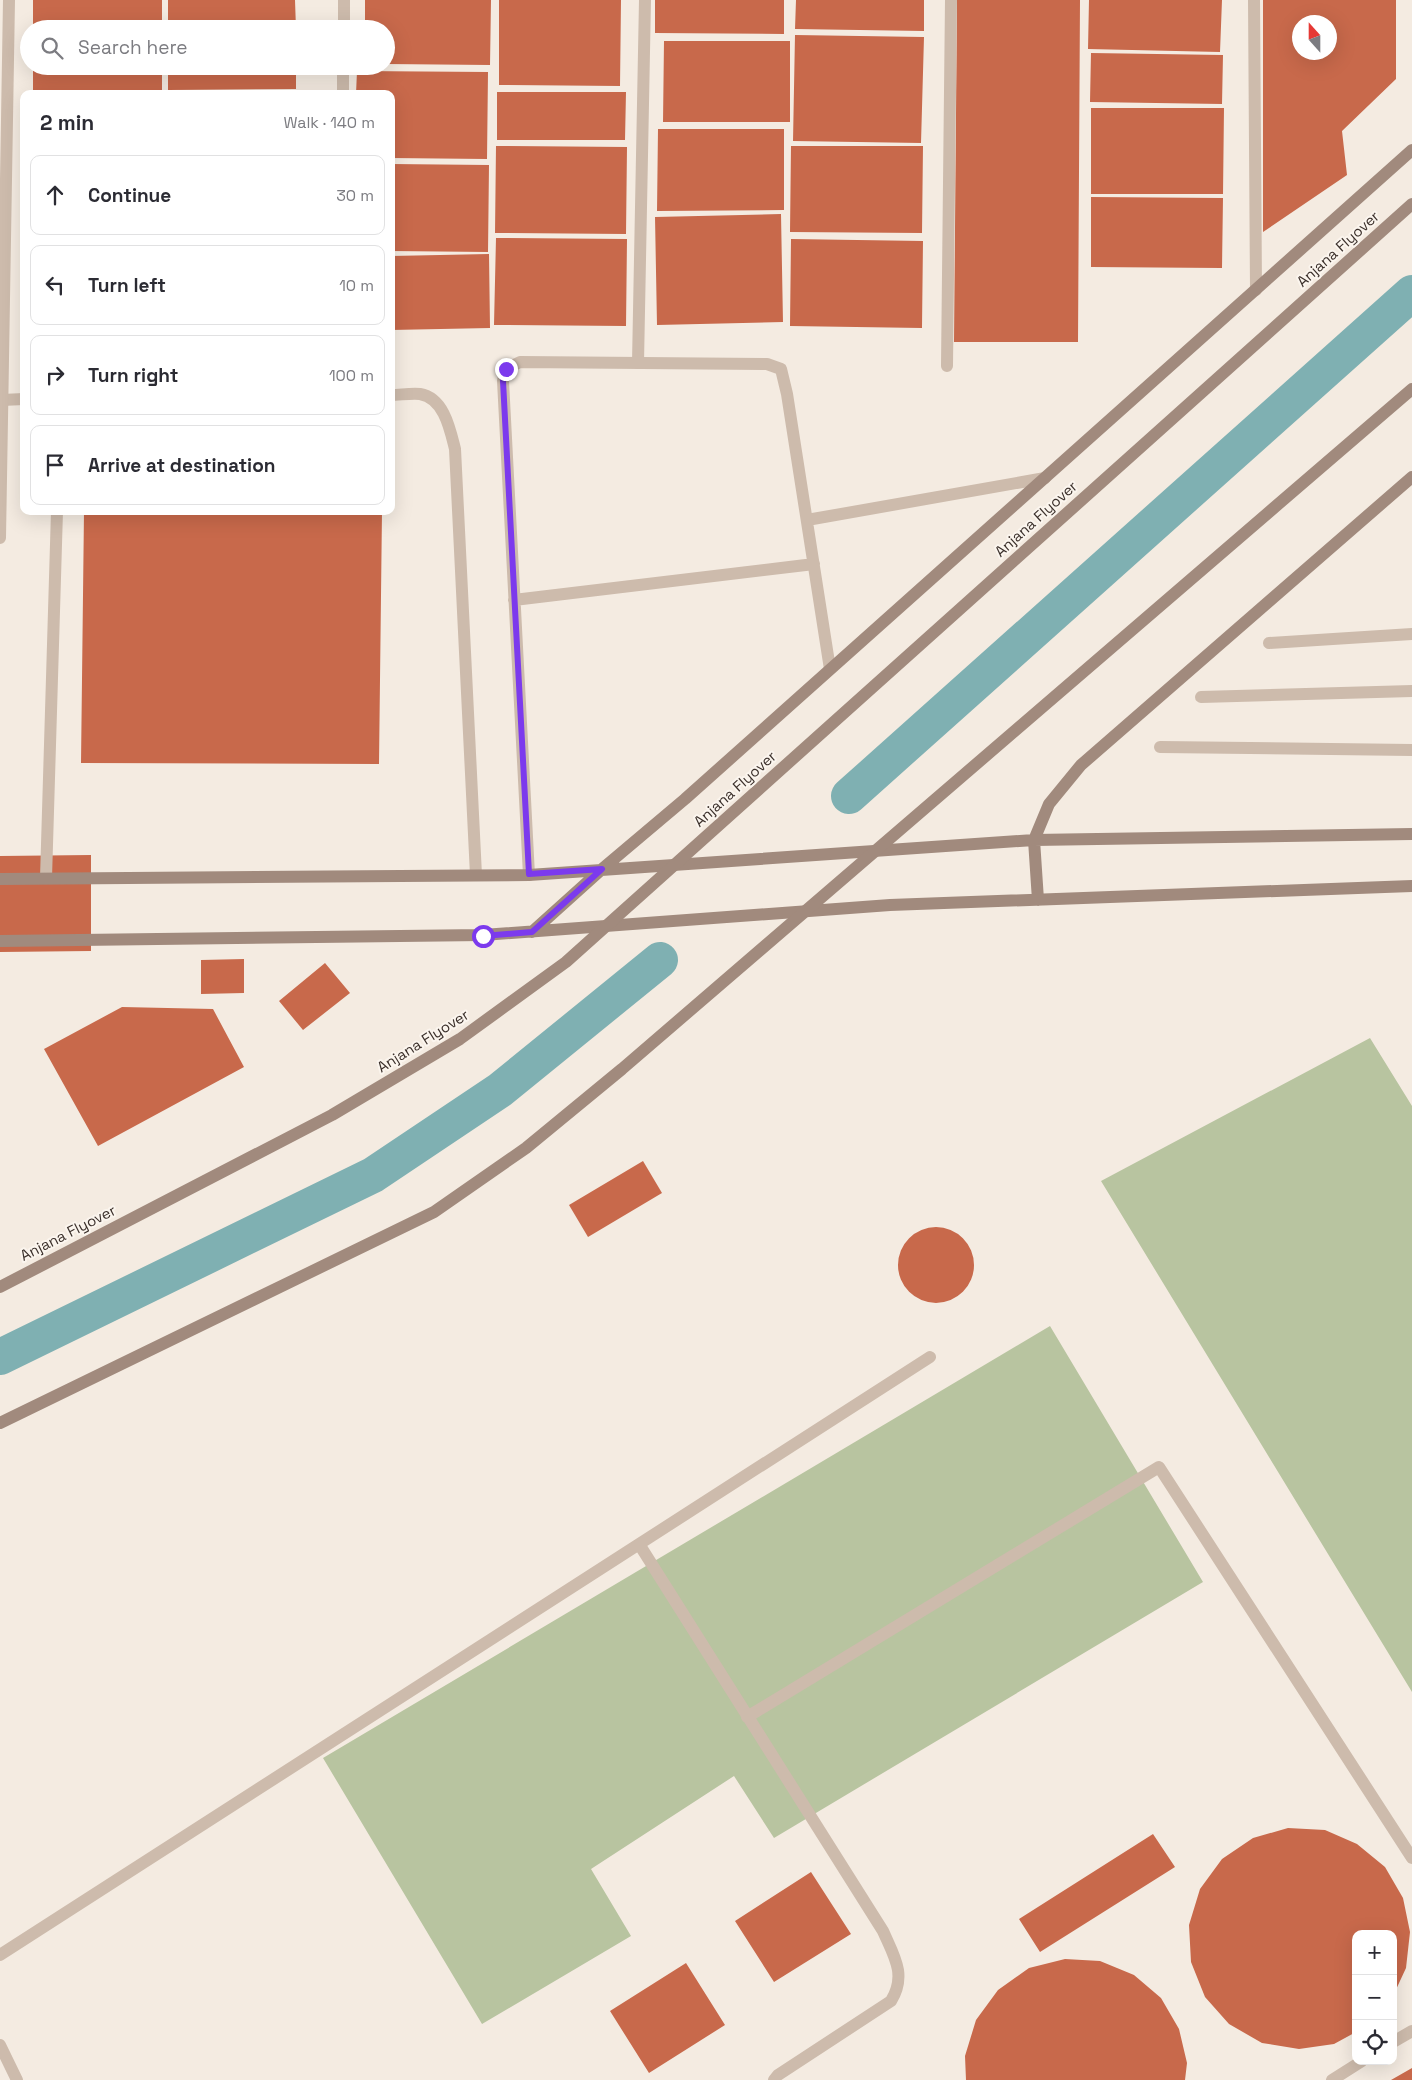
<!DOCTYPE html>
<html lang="en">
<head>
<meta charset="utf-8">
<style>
  body { margin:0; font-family:"Space Grotesk",sans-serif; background:#f7f7f7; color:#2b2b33 }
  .controls { position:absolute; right:15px; bottom:15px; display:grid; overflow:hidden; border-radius:10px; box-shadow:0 5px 20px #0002 }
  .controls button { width:45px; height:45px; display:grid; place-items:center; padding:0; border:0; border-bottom:1px solid #e1e1e2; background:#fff; color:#2b2b33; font:25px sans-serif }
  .compass { position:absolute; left:1292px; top:15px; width:45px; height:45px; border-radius:50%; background:#fff; box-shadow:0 5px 20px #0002; rotate:339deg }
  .stop { position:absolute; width:15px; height:15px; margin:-11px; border:4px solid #7c3aed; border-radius:50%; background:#fff }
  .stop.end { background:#7c3aed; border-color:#fff; box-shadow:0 1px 5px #0008 }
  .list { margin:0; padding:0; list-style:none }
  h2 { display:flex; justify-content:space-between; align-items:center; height:65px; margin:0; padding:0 20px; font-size:21px }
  h2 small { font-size:16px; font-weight:400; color:#7c7c81 }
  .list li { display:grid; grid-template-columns:32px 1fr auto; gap:15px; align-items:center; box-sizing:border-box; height:80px; margin:0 10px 10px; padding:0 10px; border:1px solid #e1e1e2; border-radius:10px }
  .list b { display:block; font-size:19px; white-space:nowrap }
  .list em { font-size:16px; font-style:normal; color:#7c7c81 }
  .icon { flex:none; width:28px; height:28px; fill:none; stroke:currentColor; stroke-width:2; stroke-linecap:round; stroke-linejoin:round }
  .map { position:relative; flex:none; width:1412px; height:2080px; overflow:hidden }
  .search { position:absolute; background:#fff; box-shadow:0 5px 20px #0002; left:20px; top:20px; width:375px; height:55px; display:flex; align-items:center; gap:12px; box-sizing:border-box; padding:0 18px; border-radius:28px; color:#7c7c81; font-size:19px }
  .panel { position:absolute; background:#fff; box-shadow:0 5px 20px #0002; left:20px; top:90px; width:375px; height:425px; border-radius:10px }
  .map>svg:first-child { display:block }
</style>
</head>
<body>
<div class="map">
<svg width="1412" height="2080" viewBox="0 0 1412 2080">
  <rect width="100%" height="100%" fill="#f4ebe1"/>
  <path fill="#b8c4a0" d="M 1370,1038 L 1412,1106 L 1412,1692 L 1101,1181 Z
    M 1050,1326 L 1203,1582 L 774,1838 L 734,1776 L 591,1869 L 631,1936 L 482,2024 L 323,1758 Z"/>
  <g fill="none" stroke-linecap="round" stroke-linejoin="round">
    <path stroke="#7fb0b2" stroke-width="36" d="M 849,796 L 1412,293
      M 0,1357 L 373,1175 L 500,1090 L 660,960"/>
  </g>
  <path fill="#c8694b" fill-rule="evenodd" d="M 33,0 L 162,0 L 162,29 L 33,29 Z
    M 168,0 L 295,0 L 296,29 L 168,29 Z
    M 365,0 L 491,0 L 490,65 L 386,64 L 386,29 L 365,29 Z
    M 499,0 L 621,0 L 620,86 L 499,85 Z
    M 655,0 L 784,0 L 784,34 L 655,33 Z
    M 796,0 L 924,0 L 924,31 L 795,29 Z
    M 957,0 L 1080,0 L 1078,342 L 954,342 Z
    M 1089,0 L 1222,0 L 1220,52 L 1088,49 Z
    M 1263,0 L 1396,0 L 1396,79 L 1342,131 L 1347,175 L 1263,232 ZM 1300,22 L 1330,22 L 1330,52 L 1300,52 Z
    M 795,35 L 924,37 L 921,143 L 793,141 Z
    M 664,41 L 790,41 L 790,122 L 663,122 Z
    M 1091,53 L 1223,55 L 1222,104 L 1090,102 Z
    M 33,66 L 162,66 L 162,94 L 33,94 Z
    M 168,66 L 296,66 L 296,89 L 168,90 Z
    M 357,71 L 488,72 L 487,159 L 391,158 L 391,94 L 356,94 Z
    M 497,92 L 626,92 L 625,140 L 497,140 Z
    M 1091,108 L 1224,108 L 1223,194 L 1091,194 Z
    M 658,129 L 784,129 L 784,210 L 657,211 Z
    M 496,146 L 627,147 L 626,234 L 495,233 Z
    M 791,146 L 923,146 L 922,233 L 790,232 Z
    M 391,164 L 489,165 L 488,252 L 391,251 Z
    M 1091,197 L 1223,198 L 1222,268 L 1091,267 Z
    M 781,214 L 783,322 L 657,325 L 655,217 Z
    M 496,238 L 627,239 L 626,326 L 494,325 Z
    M 791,239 L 923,241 L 922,328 L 790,326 Z
    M 489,254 L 490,328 L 391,330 L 391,256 Z
    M 84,511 L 382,511 L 379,764 L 81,763 Z
    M 91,855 L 91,951 L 0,952 L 0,856 Z
    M 244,959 L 244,993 L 201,994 L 201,960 Z
    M 325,963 L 350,993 L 303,1030 L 279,1001 Z
    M 122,1007 L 213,1009 L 244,1067 L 98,1146 L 44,1049 Z
    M 643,1161 L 662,1193 L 588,1237 L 569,1205 Z
    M898 1265a38 38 0 1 1 76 0a38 38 0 1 1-76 0Z
    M 1288,1828 L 1325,1830 L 1357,1844 L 1385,1867 L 1403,1898 L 1410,1932 L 1406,1968 L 1393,1996 L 1393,1934 L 1356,1934 L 1356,2032 L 1334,2044 L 1299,2049 L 1262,2043 L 1229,2024 L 1205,1997 L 1191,1962 L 1189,1925 L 1200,1889 L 1222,1859 L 1253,1838 Z
    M 1153,1834 L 1175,1867 L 1040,1952 L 1019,1919 Z
    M 811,1872 L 851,1934 L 774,1982 L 735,1921 Z
    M 1065,1959 L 1100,1961 L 1134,1975 L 1161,1998 L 1179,2029 L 1187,2063 L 1185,2080 L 966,2080 L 965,2056 L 976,2020 L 998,1990 L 1029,1968 Z
    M 686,1963 L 725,2025 L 649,2073 L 610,2011 Z
    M 1412,2068 L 1412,2080 L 1391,2080 Z"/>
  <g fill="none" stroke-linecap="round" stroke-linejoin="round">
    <path stroke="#cdbbac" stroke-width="12" d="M 1254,0 L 1256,290
      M 344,29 L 344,0
      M 343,94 L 343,66
      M 638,363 L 645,0
      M 947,366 L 951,0
      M 391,395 C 400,395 411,393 420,394 C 444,398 450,429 455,449 L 476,875
      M 2,400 L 24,399
      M 46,878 L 57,511
      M 639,1544 L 883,1931 C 894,1956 907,1975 891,2001 L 778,2075 L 774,2080
      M 747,1717 L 1159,1467 L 1412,1858
      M 0,1955 L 930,1357
      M 1393,2042 L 1412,2031
      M 0,2045 L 17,2080
      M 1332,2080 L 1362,2061"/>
    <path stroke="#cdbbac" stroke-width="12" d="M 807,520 L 1045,478
      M 0,538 L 9,0
      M 514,600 L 814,564
      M 1269,643 L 1412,634
      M 1201,697 L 1412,691
      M 1160,747 L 1412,750
      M 529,875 L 503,381 L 506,369 L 520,362 L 767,364 L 781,369 L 787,394 L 830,669"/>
    <path stroke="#a18a7d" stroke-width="12" d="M 0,879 L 529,875 L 1034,840 L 1412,834
      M 1038,900 L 1034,840 L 1049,804 L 1081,765 L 1412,477
      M 532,932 L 602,869 L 685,799 L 1412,150
      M 0,941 L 483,935 L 890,905 L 1412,886"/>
    <path stroke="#a18a7d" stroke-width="12" d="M 0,1287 L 332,1115 L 460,1039 L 566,962 L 1412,204
      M 0,1423 L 434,1212 L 526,1148 L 622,1069 L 1412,389"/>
  </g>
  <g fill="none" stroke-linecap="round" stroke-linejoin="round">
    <path stroke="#7c3aed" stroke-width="6" d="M 483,936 L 532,932 L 602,869 L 529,874 L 503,381 L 506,369"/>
  </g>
  <g text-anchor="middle" stroke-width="4" stroke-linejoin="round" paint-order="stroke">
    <g font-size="15" fill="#3b302b" stroke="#fbf5ee">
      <text transform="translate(1338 249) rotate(-42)" y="5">Anjana Flyover</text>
      <text transform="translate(1036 519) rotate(-42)" y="5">Anjana Flyover</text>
      <text transform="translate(735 789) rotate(-42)" y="5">Anjana Flyover</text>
      <text transform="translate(423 1041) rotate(-32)" y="5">Anjana Flyover</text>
      <text transform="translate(68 1233) rotate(-27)" y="5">Anjana Flyover</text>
    </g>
  </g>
</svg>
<div class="controls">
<button>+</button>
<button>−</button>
<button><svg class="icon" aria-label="locate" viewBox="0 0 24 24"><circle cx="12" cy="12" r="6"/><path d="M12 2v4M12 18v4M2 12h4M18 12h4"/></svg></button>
</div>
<svg class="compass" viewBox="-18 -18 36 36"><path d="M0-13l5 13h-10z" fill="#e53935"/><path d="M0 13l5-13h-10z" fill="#7c7c81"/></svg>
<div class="stop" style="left:483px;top:936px"></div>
<div class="stop end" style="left:506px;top:369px"></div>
<div class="search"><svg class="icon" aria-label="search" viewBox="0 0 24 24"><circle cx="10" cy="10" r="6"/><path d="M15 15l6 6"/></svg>Search here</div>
<section class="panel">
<h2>2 min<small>Walk · 140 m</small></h2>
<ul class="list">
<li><svg class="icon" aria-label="ahead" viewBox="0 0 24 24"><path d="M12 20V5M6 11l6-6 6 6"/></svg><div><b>Continue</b></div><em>30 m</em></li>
<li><svg class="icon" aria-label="left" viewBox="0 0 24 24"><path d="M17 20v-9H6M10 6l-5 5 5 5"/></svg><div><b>Turn left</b></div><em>10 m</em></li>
<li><svg class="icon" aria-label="right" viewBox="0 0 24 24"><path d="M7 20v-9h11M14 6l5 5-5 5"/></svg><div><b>Turn right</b></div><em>100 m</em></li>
<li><svg class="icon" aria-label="arrive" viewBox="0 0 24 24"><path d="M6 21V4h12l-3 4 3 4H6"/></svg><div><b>Arrive at destination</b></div></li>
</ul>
</section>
</div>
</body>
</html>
